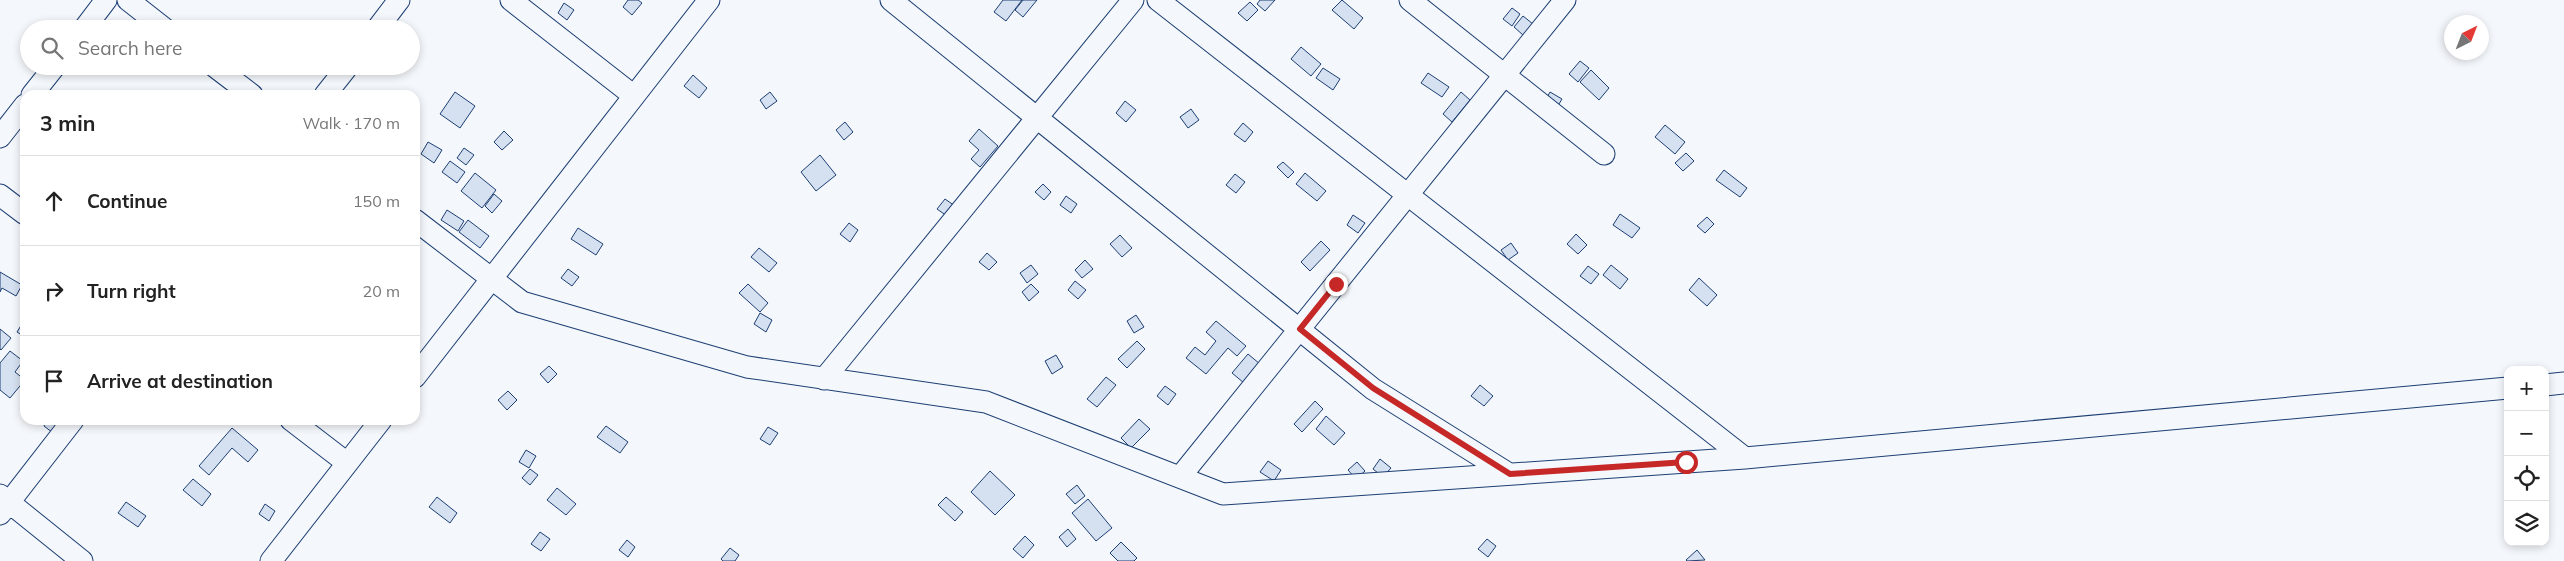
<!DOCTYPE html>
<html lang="en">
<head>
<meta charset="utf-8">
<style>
  body { margin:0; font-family:Mulish,sans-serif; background:#f6f6f6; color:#222 }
  .controls { position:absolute; right:15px; bottom:15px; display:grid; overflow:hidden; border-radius:10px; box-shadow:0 2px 8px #0003 }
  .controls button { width:45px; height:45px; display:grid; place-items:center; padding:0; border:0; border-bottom:1px solid #e0e0e0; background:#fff; color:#222; font:25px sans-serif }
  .compass { position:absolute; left:2444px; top:15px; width:45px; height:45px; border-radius:50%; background:#fff; box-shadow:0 2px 8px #0003; rotate:42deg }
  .stop { position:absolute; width:15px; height:15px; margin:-11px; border:4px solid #c62828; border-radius:50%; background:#fff }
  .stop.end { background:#c62828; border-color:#fff; box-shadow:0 1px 5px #0008 }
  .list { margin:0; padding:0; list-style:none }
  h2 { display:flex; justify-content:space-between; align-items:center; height:65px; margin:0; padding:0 20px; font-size:21px }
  h2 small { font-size:16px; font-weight:400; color:#767676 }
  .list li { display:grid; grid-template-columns:32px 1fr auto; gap:15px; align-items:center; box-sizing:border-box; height:90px; padding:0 20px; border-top:1px solid #e0e0e0 }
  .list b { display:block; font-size:19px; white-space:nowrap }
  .list em { font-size:16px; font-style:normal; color:#767676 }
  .icon { flex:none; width:28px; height:28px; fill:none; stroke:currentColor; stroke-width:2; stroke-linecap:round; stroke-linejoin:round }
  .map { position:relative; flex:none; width:2564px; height:561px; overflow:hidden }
  .search { position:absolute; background:#fff; box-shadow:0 2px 8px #0003; left:20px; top:20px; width:400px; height:55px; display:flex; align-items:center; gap:12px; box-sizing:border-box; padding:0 18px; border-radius:28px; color:#767676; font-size:19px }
  .panel { position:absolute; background:#fff; box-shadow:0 2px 8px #0003; left:20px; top:90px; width:400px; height:335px; border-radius:15px }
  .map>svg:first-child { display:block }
</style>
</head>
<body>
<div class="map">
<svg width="2564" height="561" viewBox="0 0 2564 561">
  <rect width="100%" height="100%" fill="#f4f7fb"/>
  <path fill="#d5e0f0" stroke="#1d3f73" d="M 628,0 L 638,0 L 642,3 L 632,15 L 623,7 Z
    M 1003,0 L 1022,0 L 1006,21 L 994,12 Z
    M 1023,0 L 1037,0 L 1023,17 L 1015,10 Z
    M 1260,0 L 1275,0 L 1265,11 L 1257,4 Z
    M 1342,0 L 1363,18 L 1354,29 L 1332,10 Z
    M 1250,2 L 1258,10 L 1247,21 L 1238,13 Z
    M 564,3 L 574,10 L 567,20 L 558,13 Z
    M 1512,8 L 1520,14 L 1512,26 L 1503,19 Z
    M 1523,16 L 1533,24 L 1523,35 L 1514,27 Z
    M 1301,47 L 1321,64 L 1311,76 L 1291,59 Z
    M 1580,61 L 1589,68 L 1578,82 L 1569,74 Z
    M 1323,68 L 1340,79 L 1333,90 L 1316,78 Z
    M 1591,70 L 1609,88 L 1599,100 L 1580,82 Z
    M 1428,73 L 1449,87 L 1442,97 L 1421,83 Z
    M 693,75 L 707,88 L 699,98 L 684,86 Z
    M 455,92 L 475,106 L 460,128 L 440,114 Z
    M 770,92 L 777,101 L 766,109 L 760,100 Z
    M 1461,92 L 1470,100 L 1452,122 L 1443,114 Z
    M 1550,92 L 1562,99 L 1556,109 L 1544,103 Z
    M 1125,101 L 1136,110 L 1126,122 L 1116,113 Z
    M 1191,109 L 1199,120 L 1188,128 L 1180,117 Z
    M 845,122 L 853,132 L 844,140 L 836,130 Z
    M 1243,123 L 1253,132 L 1245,142 L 1234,134 Z
    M 1665,125 L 1685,142 L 1675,154 L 1655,137 Z
    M 979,129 L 998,146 L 980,167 L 971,159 L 979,150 L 969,141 Z
    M 504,131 L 513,140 L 502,150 L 494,142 Z
    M 428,142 L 442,150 L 434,163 L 421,154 Z
    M 464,148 L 474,155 L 466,165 L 457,158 Z
    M 1686,153 L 1694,161 L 1683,171 L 1675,163 Z
    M 820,155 L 836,175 L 816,191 L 801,172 Z
    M 450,161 L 465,172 L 457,183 L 442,172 Z
    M 1283,162 L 1294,172 L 1288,178 L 1277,167 Z
    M 1724,170 L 1747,188 L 1740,197 L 1716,180 Z
    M 475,173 L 496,190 L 482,208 L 461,191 Z
    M 1305,173 L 1326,191 L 1317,201 L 1296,184 Z
    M 1235,174 L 1245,182 L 1236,193 L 1226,185 Z
    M 1043,184 L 1051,192 L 1044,200 L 1035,192 Z
    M 494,194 L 502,201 L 492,213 L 485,206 Z
    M 1066,196 L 1077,204 L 1071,213 L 1060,205 Z
    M 945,199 L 955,206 L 947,216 L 937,209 Z
    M 447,210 L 464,221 L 458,231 L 441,220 Z
    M 1620,214 L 1640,228 L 1632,238 L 1613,225 Z
    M 1353,215 L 1365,223 L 1358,233 L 1347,225 Z
    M 1707,217 L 1714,224 L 1705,233 L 1697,226 Z
    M 468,220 L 489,236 L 480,248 L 459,232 Z
    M 849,223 L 858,230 L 850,242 L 840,234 Z
    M 578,228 L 603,244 L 596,255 L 571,239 Z
    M 1576,234 L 1587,245 L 1578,254 L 1567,244 Z
    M 1120,235 L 1132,248 L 1122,257 L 1110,244 Z
    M 1321,241 L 1330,250 L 1310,271 L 1301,262 Z
    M 1511,243 L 1518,253 L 1508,260 L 1501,250 Z
    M 759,248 L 777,263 L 769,272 L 751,257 Z
    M 987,253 L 997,262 L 989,270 L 979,262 Z
    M 1085,260 L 1093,269 L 1082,278 L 1075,270 Z
    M 1031,265 L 1038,274 L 1027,283 L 1020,273 Z
    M 1611,265 L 1628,279 L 1620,289 L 1603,275 Z
    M 1588,266 L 1599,274 L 1591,284 L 1580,276 Z
    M 568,269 L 579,277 L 572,286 L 561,278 Z
    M 0,272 L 22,285 L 16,296 L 2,288 L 0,292 Z
    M 1699,278 L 1717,295 L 1707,306 L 1689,290 Z
    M 1075,281 L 1086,290 L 1078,299 L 1068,290 Z
    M 748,284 L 768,303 L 760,312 L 739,293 Z
    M 1031,284 L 1039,292 L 1029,301 L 1022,292 Z
    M 760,313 L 772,320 L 766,332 L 754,324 Z
    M 1136,315 L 1144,327 L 1134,333 L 1127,321 Z
    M 25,319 L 25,337 L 17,332 Z
    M 1216,321 L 1246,346 L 1237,356 L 1228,348 L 1206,374 L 1186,358 L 1195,347 L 1205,355 L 1216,341 L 1206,332 Z
    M 0,329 L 11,338 L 1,350 L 0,349 Z
    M 1137,341 L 1145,349 L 1127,368 L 1118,359 Z
    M 10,351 L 23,361 L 15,372 L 25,380 L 10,398 L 0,390 L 0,363 Z
    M 1248,354 L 1266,369 L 1250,388 L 1232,373 Z
    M 1056,355 L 1063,367 L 1052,374 L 1045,361 Z
    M 549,366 L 557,374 L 548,383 L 540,374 Z
    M 1106,377 L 1116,385 L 1097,407 L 1087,399 Z
    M 1480,385 L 1493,396 L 1484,406 L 1471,396 Z
    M 1165,386 L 1176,394 L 1168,405 L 1157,396 Z
    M 508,391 L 517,400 L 507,410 L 498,400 Z
    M 1315,401 L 1323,409 L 1302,432 L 1294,424 Z
    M 1326,416 L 1345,433 L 1334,445 L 1316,429 Z
    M 1139,419 L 1150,429 L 1131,448 L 1121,438 Z
    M 47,420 L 59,423 L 53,433 L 44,426 Z
    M 606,426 L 628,442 L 620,453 L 597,437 Z
    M 768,427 L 778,433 L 770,445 L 760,439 Z
    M 232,428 L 258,450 L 248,462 L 232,448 L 209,475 L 199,466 Z
    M 526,450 L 536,456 L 529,468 L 519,462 Z
    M 1380,459 L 1391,468 L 1383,477 L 1373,469 Z
    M 1268,461 L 1281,470 L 1274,481 L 1260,472 Z
    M 1357,462 L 1365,471 L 1356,479 L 1348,470 Z
    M 530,469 L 538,475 L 530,485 L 522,478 Z
    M 990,471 L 1015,495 L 995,515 L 971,492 Z
    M 193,479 L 211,494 L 202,506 L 183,490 Z
    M 1077,485 L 1085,496 L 1075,504 L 1066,494 Z
    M 557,488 L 576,504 L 566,515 L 547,500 Z
    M 437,497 L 457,513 L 450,523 L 429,507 Z
    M 946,497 L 963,512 L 955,521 L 938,505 Z
    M 1088,499 L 1112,528 L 1096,541 L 1072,513 Z
    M 126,502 L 146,516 L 138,527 L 118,513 Z
    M 265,504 L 275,511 L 269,521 L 259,514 Z
    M 1068,529 L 1076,539 L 1067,547 L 1059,537 Z
    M 540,532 L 550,539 L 541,551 L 531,544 Z
    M 1025,536 L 1034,545 L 1023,558 L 1013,549 Z
    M 1487,539 L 1496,546 L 1488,557 L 1478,549 Z
    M 627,540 L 635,547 L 628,557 L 619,550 Z
    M 1121,542 L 1137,558 L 1134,561 L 1118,561 L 1110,553 Z
    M 730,548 L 739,555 L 735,561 L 723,561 L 721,559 Z
    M 1697,550 L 1705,560 L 1687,561 L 1686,560 Z"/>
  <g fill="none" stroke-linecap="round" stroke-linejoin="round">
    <g stroke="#1d3f73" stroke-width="23">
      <path id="minor" d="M 128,0 L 165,29
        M 511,0 L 634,96
        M 891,0 L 1373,389 L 1509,474
        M 1158,0 L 1745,458
        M 1410,0 L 1604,154
        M 84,29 L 106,0
        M 377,29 L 399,0
        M 214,66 L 252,95
        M 32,95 L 55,66
        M 325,95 L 348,66
        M 0,137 L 25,105
        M 0,195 L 25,214
        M 415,220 L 522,302 L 747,367 L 986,402 L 1223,494 L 1745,458 L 2508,388
        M 415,377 L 709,0
        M 824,379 L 1133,0
        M 2545,385 L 2564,383
        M 291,420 L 347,463
        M 1180,477 L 1565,0
        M 0,495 L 82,561
        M 0,514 L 73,420
        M 271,561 L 381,420"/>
    </g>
    <use href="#minor" stroke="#f4f7fb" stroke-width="21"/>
  </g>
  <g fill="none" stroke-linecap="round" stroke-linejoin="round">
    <path stroke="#c62828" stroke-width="6" d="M 1336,284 L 1300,329 L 1373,388 L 1510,474 L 1686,462"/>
  </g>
</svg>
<div class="controls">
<button>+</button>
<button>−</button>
<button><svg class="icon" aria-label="locate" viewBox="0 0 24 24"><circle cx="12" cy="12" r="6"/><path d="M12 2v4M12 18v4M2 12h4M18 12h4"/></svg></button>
<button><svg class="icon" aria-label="layers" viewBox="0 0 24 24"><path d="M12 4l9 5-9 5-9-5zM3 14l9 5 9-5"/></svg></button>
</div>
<svg class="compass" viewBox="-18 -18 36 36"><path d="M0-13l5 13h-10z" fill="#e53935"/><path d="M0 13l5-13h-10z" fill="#767676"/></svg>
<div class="stop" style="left:1686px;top:462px"></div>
<div class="stop end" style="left:1336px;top:284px"></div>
<div class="search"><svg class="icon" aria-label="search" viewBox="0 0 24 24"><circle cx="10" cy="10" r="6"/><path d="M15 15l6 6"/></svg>Search here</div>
<section class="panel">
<h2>3 min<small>Walk · 170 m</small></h2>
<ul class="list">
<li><svg class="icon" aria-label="ahead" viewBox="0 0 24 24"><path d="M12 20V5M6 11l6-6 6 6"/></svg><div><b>Continue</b></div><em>150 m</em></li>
<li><svg class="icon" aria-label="right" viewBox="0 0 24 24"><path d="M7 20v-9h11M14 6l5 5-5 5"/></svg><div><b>Turn right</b></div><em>20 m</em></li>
<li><svg class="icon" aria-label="arrive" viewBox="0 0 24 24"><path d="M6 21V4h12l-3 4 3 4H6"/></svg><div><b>Arrive at destination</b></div></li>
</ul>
</section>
</div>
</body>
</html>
